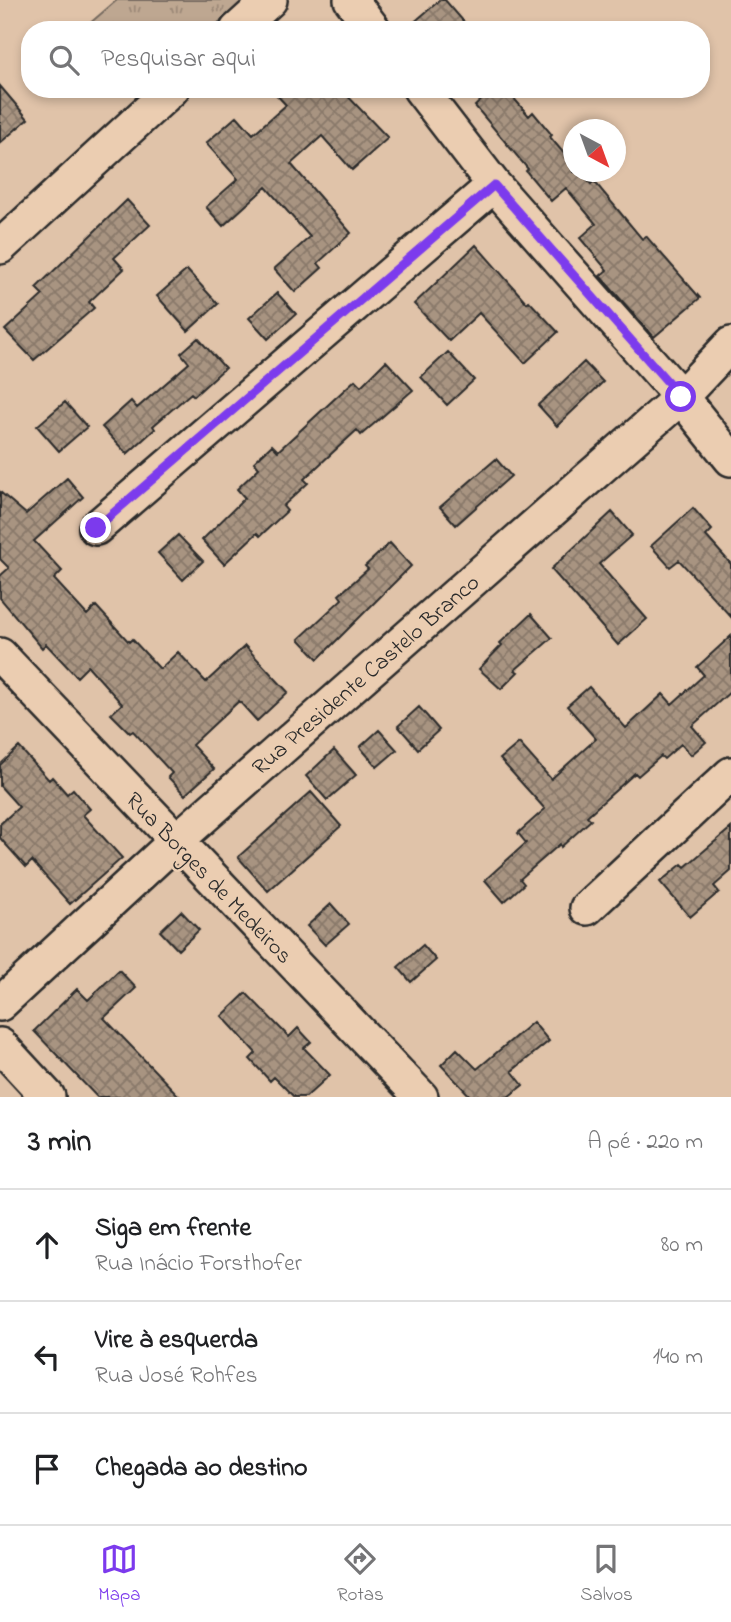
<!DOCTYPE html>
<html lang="pt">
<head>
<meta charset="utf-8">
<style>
  body { margin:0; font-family:"Indie Flower",sans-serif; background:#f6f6f6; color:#202124 }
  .compass { position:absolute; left:563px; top:119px; width:63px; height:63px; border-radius:50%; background:#fff; box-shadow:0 4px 10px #0003; rotate:139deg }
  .stop { position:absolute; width:21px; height:21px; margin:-16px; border:5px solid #7c3aed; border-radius:50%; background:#fff }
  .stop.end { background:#7c3aed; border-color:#fff; box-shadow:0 2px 7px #0008 }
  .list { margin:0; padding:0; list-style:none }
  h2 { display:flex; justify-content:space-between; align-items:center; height:91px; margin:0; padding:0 28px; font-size:30px }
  h2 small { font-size:23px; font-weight:400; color:#757577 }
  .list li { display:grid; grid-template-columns:46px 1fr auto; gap:21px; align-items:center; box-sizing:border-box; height:112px; padding:0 28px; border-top:2px solid #e0e0e0 }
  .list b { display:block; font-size:26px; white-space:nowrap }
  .list p { margin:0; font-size:23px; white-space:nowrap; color:#757577 }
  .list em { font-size:23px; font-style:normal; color:#757577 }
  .icon { flex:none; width:38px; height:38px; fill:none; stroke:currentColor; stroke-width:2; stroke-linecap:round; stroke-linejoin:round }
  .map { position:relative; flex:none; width:731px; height:1097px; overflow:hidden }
  .search { position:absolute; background:#fff; box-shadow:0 4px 10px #0003; left:21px; right:21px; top:21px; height:77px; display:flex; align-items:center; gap:18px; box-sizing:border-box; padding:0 24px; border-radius:28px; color:#757577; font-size:26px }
  .sheet { height:427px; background:#fff }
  nav { display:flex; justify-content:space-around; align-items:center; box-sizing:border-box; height:98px; border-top:2px solid #e0e0e0; background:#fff; font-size:19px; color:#757577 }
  nav a { display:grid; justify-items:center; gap:4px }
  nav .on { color:#7c3aed }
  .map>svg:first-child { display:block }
</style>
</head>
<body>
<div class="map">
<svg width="731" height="1097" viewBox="0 0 731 1097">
  <defs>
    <pattern id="grass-tufts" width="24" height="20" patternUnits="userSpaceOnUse" patternTransform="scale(1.75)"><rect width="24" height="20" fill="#bea791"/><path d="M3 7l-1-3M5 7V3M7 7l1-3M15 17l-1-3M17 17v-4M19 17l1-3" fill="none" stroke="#9b8877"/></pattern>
    <pattern id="building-cross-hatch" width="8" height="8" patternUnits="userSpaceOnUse" patternTransform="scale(1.75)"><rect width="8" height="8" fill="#a89481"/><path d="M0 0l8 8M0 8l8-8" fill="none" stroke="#89796a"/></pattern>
  </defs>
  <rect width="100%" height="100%" fill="#e0c3a9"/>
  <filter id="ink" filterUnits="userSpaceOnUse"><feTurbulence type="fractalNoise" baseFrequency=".0143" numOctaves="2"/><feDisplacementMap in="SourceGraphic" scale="14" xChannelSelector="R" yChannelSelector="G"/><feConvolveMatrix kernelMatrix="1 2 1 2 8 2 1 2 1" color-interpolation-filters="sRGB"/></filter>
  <g filter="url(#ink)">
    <path fill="url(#grass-tufts)" stroke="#74695e" stroke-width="2" d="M 117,0 L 245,0 L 210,30 L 94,30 L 89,24 Z"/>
    <path fill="url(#building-cross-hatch)" stroke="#2b2b2b" stroke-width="2" d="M 440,0 L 445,0 L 471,30 L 405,30 Z
      M 0,86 L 28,119 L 0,143 Z
      M 271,89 L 341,89 L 388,138 L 352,170 L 322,136 L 291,164 L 351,233 L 318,263 L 322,268 L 295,292 L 274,269 L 310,237 L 266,187 L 223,226 L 206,207 L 238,179 L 206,143 L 237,116 L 253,134 L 286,105 Z
      M 493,89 L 506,89 L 529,116 L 533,112 L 552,135 L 550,137 L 573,164 L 573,172 L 580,172 L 591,184 L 594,181 L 642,239 L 646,236 L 700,298 L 654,337 L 600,276 L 607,270 L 580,238 L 596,224 L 566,188 L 551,201 L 526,171 L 528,169 L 475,106 Z
      M 127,200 L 150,225 L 114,258 L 124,269 L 89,302 L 94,308 L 34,360 L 5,330 L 43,295 L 36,288 Z
      M 476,245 L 527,303 L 529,301 L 558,332 L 525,363 L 479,313 L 449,341 L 414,304 Z
      M 187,270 L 218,304 L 188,331 L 157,296 Z
      M 277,293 L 296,314 L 268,339 L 249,318 Z
      M 198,338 L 225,368 L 194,396 L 191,393 L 153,426 L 155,429 L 127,454 L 102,427 L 131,401 L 137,408 L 189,363 L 181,353 Z
      M 448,352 L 474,380 L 447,405 L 421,377 Z
      M 386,361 L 413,390 L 361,435 L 357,430 L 304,479 L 308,483 L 283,506 L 287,511 L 260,536 L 257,533 L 224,564 L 202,540 L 245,498 L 237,489 L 259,468 L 254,462 L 272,445 L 278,451 L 355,380 L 361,386 Z
      M 584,362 L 603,382 L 557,426 L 538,405 Z
      M 65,402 L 87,427 L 59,451 L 37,426 Z
      M 496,459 L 511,476 L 456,525 L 440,507 Z
      M 67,478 L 83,497 L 34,541 L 62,571 L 54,579 L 87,615 L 96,606 L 129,642 L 132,639 L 160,669 L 178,652 L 206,682 L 245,646 L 288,692 L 257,721 L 239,701 L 192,745 L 214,769 L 185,795 L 168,777 L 172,773 L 133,731 L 130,733 L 111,714 L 122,704 L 88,666 L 77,677 L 46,644 L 42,648 L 0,598 L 0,576 L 9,568 L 0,559 L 0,492 L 26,514 Z
      M 693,508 L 712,530 L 706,536 L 731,564 L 731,617 L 679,560 L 670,567 L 651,546 Z
      M 612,512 L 632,535 L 599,564 L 647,619 L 618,645 L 551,569 Z
      M 178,535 L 203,561 L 183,580 L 158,553 Z
      M 390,543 L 411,566 L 318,659 L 299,639 L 342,599 L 339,595 L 368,569 L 365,566 Z
      M 531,614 L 552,638 L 515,670 L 518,672 L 501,689 L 479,669 L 502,645 L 500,643 Z
      M 731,636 L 731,691 L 692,726 L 706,742 L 691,755 L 681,744 L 664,759 L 661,756 L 638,776 L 635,773 L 587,816 L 591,820 L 561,847 L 560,844 L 520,879 L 524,884 L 504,902 L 485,880 L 526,843 L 518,833 L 545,809 L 500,759 L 519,743 L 551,779 L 596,739 L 567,706 L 589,687 L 626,728 L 663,694 L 672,704 L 704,675 L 697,667 Z
      M 419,707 L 439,730 L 418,749 L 398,726 Z
      M 379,730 L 397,750 L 377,767 L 360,747 Z
      M 19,747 L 49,780 L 52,777 L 67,794 L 73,789 L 90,809 L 83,815 L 122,858 L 70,904 L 32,861 L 26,867 L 0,838 L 0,824 L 19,807 L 0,786 L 0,765 Z
      M 334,750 L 356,775 L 327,800 L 306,776 Z
      M 311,792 L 341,826 L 268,891 L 238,857 Z
      M 731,828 L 731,871 L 714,886 L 719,892 L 690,917 L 660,882 L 682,864 L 685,867 Z
      M 331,904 L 349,924 L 325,945 L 307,926 Z
      M 181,911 L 199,930 L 178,950 L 160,931 Z
      M 423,945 L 436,960 L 411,982 L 398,967 Z
      M 119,970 L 136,988 L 104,1018 L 180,1097 L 97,1097 L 34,1031 L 77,989 L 88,1000 Z
      M 246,993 L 289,1037 L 298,1028 L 311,1042 L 304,1048 L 330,1075 L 306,1097 L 294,1097 L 274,1077 L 270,1081 L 250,1059 L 256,1053 L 222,1016 Z
      M 533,1022 L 549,1041 L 512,1071 L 523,1085 L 508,1097 L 471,1097 L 441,1065 L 457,1049 L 477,1069 Z"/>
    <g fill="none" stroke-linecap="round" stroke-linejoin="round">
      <g stroke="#2b2b2b" stroke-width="38">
        <path id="minor" d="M 351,0 L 374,30
          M 237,30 L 270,0
          M 420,89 L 494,185 L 681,397 L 731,459
          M 0,247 L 172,89
          M 96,528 L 494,185
          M 0,655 L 421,1097
          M 587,908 L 731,774
          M 0,1004 L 176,841 L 681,397 L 731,344
          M 0,1045 L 48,1097"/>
      </g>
      <use href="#minor" stroke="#ebcdb1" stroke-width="33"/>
    </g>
  </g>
  <g fill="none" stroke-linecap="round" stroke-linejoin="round" filter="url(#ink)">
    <path stroke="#7c3aed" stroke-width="9" d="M 96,528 L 494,185 L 681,397"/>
  </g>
  <g text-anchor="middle" stroke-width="5" stroke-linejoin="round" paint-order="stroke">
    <g font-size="23" fill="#2b2b2b" stroke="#ebcdb1">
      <text transform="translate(365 674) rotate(-41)" y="8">Rua Presidente Castelo Branco</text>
      <text transform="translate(210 877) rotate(46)" y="8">Rua Borges de Medeiros</text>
    </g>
  </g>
</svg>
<svg class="compass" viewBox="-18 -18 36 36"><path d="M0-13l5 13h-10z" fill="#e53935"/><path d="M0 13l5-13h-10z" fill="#757577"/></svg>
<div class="stop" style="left:681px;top:397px"></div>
<div class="stop end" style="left:96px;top:528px"></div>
<div class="search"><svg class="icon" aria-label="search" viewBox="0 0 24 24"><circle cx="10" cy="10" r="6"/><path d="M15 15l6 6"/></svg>Pesquisar aqui</div>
</div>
<section class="sheet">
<h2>3 min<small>A pé · 220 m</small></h2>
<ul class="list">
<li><svg class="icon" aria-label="ahead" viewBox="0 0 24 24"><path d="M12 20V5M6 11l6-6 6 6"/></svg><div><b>Siga em frente</b><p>Rua Inácio Forsthofer</p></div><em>80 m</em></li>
<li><svg class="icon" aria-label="left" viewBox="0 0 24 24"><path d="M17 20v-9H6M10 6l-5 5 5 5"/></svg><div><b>Vire à esquerda</b><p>Rua José Rohfes</p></div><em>140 m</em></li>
<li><svg class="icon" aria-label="arrive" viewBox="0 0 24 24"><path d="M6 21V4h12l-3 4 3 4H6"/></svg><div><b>Chegada ao destino</b></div></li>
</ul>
</section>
<nav>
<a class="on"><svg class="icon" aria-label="map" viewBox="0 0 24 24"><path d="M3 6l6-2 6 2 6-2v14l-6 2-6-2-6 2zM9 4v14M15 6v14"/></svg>Mapa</a>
<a><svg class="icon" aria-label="directions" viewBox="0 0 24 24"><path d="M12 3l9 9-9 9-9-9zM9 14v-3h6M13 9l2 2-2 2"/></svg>Rotas</a>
<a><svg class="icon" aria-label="saved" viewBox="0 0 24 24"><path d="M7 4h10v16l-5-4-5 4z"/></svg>Salvos</a>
</nav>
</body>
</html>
